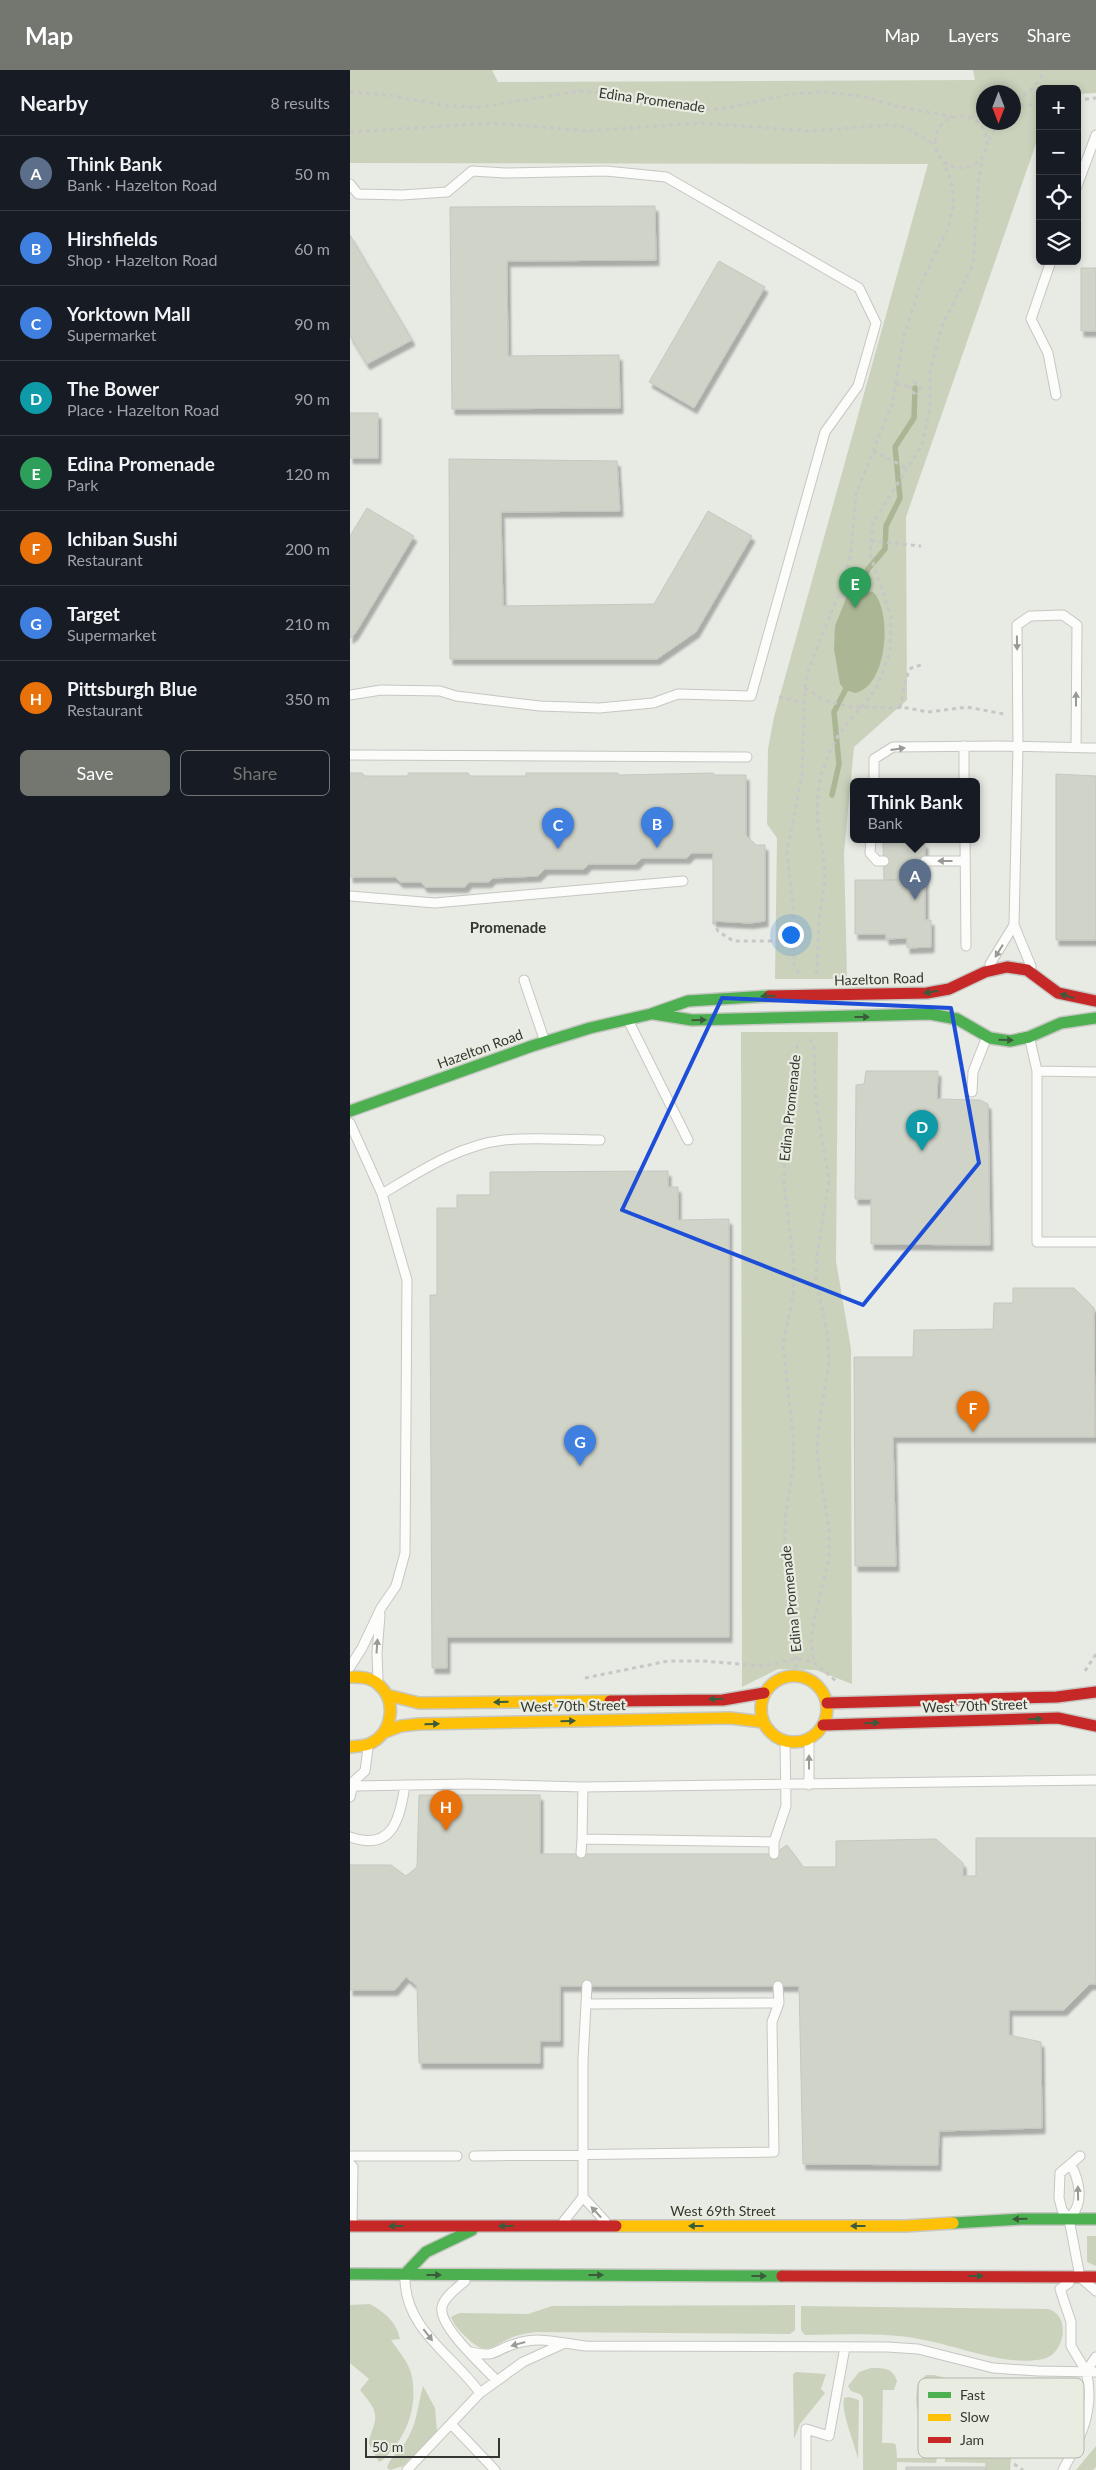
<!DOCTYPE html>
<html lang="en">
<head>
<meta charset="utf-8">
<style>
  body { margin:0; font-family:Lato,sans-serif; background:#20242c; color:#f1f3f6 }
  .controls { position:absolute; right:15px; top:15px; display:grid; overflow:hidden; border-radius:8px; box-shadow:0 2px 8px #0003 }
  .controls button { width:45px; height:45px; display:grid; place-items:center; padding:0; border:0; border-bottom:1px solid #363941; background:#171b24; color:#f1f3f6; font:25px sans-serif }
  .compass { position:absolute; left:626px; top:15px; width:45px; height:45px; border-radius:50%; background:#171b24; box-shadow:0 2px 8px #0003; rotate:180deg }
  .scale { position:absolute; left:15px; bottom:12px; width:135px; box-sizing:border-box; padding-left:5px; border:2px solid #353732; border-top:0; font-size:14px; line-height:18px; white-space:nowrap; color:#353732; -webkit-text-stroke:4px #e9ede1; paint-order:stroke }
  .you { position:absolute; left:440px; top:864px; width:18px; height:18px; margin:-12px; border:4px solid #fff; border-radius:50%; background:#1a73e8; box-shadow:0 0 0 8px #1a73e833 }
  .badge { display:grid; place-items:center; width:32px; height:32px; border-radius:50%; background:#747670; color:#fff; font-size:16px; font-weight:700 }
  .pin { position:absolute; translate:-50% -41px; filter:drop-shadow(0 1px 2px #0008) }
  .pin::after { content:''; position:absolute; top:26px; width:18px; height:15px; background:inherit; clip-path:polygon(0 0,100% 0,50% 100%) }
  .popup { position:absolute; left:500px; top:708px; width:130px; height:65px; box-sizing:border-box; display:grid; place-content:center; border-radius:8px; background:#171b24; filter:drop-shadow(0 1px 4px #0005); font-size:16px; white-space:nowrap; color:#9ea1a6 }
  .popup b { font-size:19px; color:#f1f3f6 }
  .popup::after { content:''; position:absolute; left:50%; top:100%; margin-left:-10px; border:10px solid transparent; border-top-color:#171b24 }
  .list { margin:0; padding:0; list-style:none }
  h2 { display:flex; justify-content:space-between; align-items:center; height:65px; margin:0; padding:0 20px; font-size:21px }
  h2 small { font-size:16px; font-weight:400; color:#9ea1a6 }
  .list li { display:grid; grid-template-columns:32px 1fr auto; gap:15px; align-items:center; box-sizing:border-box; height:75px; padding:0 20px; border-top:1px solid #363941 }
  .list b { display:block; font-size:19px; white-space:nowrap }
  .list p { margin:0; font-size:16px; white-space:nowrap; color:#9ea1a6 }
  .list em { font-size:16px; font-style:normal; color:#9ea1a6 }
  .actions { display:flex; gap:10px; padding:15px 20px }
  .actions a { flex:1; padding:11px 0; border:1px solid #747670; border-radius:8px; text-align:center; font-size:18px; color:#747670 }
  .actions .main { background:#747670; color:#fff }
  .icon { flex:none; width:28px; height:28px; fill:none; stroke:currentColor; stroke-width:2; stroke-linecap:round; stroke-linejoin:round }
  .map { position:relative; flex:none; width:746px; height:2400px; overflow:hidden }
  header { display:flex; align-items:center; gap:30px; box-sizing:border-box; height:70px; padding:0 25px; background:#747670; color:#fff }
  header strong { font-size:24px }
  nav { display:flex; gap:28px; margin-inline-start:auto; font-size:18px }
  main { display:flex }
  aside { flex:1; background:#171b24 }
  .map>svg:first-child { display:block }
</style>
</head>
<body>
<header>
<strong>Map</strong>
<nav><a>Map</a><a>Layers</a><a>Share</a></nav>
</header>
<main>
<aside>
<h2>Nearby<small>8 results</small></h2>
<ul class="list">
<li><span class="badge" style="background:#5c6f8a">A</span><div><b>Think Bank</b><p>Bank · Hazelton Road</p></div><em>50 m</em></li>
<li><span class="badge" style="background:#3f7fe0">B</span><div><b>Hirshfields</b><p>Shop · Hazelton Road</p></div><em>60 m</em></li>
<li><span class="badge" style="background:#3f7fe0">C</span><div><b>Yorktown Mall</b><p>Supermarket</p></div><em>90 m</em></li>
<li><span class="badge" style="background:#0f9aa8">D</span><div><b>The Bower</b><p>Place · Hazelton Road</p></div><em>90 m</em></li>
<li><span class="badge" style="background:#2e9e5b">E</span><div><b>Edina Promenade</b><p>Park</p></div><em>120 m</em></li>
<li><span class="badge" style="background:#e8710a">F</span><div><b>Ichiban Sushi</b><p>Restaurant</p></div><em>200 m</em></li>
<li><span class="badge" style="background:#3f7fe0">G</span><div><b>Target</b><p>Supermarket</p></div><em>210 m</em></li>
<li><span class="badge" style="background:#e8710a">H</span><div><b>Pittsburgh Blue</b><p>Restaurant</p></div><em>350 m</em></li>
</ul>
<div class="actions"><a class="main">Save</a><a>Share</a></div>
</aside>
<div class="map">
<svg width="746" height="2400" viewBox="0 0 746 2400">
  <defs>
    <filter id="shadow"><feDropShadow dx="3" dy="5.5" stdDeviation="1" flood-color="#0004"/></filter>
  </defs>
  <rect width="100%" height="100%" fill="#e8eae4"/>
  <path fill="#cad2bc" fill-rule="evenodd" d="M 0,0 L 142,0 L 148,12 L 625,10 L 623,0 L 746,0 L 746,23 L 727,24 L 727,19 L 690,19 L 690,62 L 556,447 L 557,630 L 504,677 L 494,783 L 497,909 L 425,909 L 427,768 L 417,754 L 418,679 L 424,647 L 578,94 L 0,93 ZM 634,22 L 664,22 L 664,52 L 634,52 Z
    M 391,962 L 488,962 L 486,1191 L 501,1279 L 502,1614 L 466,1600 L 428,1599 L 392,1617 Z
    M 737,2166 L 746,2166 L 746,2196 L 737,2192 Z
    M 20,2234 C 35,2243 46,2251 50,2269 L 41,2270 C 49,2282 59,2292 62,2307 C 67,2334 59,2362 40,2382 C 37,2386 34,2390 29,2392 L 19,2374 C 19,2367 22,2362 24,2355 C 29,2339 18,2331 10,2320 L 19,2309 L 0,2293 L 0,2235 Z
    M 445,2235 L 445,2260 L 440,2264 L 187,2262 C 176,2263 166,2265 156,2270 C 137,2281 132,2283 115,2266 C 109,2260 104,2255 101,2247 L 109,2243 L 178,2244 L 202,2236 Z
    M 451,2236 L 697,2239 C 721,2243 716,2284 693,2289 C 655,2297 606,2275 569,2269 C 532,2262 492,2265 455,2265 L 451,2260 Z
    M 521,2298 C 534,2298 543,2298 547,2311 L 544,2320 L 533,2320 L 532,2373 L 543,2373 L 546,2375 L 547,2388 L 587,2388 L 586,2393 L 547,2392 L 547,2400 L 513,2400 L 513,2328 L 510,2324 L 501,2321 L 498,2316 L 509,2302 Z
    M 446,2302 L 476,2304 L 471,2319 L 475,2323 L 450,2354 L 444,2369 L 443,2304 Z
    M 576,2305 L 584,2305 C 600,2309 616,2315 633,2318 C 656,2322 681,2318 703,2323 C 715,2325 731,2337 721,2349 L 688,2349 L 688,2336 L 577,2334 L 577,2350 C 563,2345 566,2326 568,2314 Z
    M 73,2316 L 85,2338 L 87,2361 L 53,2396 L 40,2400 L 37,2398 C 39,2388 50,2381 55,2373 C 68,2353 67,2337 73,2316 Z
    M 499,2327 L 509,2330 L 508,2389 C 504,2371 491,2343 494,2328 Z
    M 746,2376 L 746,2397 L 743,2400 L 726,2400 Z
    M 661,2387 L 660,2400 L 636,2400 L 635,2393 L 595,2392 L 595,2388 Z"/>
  <path fill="#abb694" d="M 517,521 L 523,522 C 543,542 537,617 505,623 L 495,620 L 490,614 L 484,579 L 485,556 L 497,526 Z"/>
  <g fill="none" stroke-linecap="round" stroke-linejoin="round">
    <path stroke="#abb694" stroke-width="5.5" d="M 511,529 L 515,507 L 518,499 L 535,479 L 536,456 L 550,428 L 545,377 L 564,348 L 565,318
      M 482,725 L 489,694 L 484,642 L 498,615"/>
  </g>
  <path fill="#d0d3c8" stroke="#c5c7c2" filter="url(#shadow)" d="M 305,136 L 306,190 L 157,191 L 158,286 L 269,285 L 270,338 L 102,339 L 100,137 Z
    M 0,165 L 62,270 L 17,294 L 0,266 Z
    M 369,191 L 415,217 L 344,338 L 299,312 Z
    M 731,198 L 746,198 L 746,261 L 731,261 Z
    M 0,343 L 28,343 L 28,388 L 0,388 Z
    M 99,389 L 267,391 L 270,441 L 151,442 L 153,536 L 304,534 L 358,441 L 402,466 L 346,562 L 307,589 L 100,589 Z
    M 17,438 L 64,466 L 5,564 L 0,568 L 0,466 Z
    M 0,703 L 12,703 L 15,706 L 58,706 L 58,703 L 118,703 L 120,706 L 176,706 L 176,703 L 267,703 L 270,705 L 363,703 L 365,705 L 396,705 L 396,765 L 406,775 L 415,775 L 415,851 L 400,853 L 363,851 L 363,783 L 342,783 L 337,788 L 292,788 L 286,794 L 239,794 L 234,799 L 195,799 L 188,806 L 143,808 L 139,812 L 119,812 L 115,817 L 75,817 L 71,812 L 50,812 L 45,807 L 0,807 Z
    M 706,704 L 746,706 L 746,870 L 706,870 Z
    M 533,773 L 575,773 L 575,810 L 534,810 Z
    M 505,810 L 575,810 L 575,850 L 581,850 L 581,877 L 557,878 L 557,868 L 536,869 L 536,864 L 505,864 Z
    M 516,1001 L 588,1001 L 587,1029 L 630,1030 L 638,1034 L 640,1175 L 521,1174 L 521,1129 L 505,1129 L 506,1015 L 514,1014 Z
    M 318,1101 L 318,1117 L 328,1117 L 328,1150 L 379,1149 L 379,1567 L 97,1567 L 97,1598 L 82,1598 L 80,1225 L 87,1225 L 87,1138 L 107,1138 L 107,1125 L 140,1125 L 140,1102 Z
    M 663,1218 L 724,1218 L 744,1238 L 745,1367 L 543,1367 L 546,1496 L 505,1496 L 504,1287 L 563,1287 L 564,1260 L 643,1259 L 644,1233 L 663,1233 Z
    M 69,1725 L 190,1725 L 190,1784 L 424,1784 L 437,1775 L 453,1797 L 486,1797 L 486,1771 L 586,1769 L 613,1793 L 613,1806 L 626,1806 L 626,1768 L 746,1768 L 746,1914 L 740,1914 L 714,1940 L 659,1940 L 659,1965 L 691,1972 L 692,2058 L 589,2061 L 588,2095 L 453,2094 L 449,1916 L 210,1916 L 210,1971 L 190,1971 L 190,1993 L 69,1993 L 67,1916 L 56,1907 L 45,1920 L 0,1920 L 0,1795 L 41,1795 L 56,1806 L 67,1797 Z
    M 556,2397 L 636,2397 L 636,2400 L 556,2400 Z"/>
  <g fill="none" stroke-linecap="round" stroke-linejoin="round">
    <g stroke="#c6c7c2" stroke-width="11">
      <path id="lane" d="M 0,114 L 8,124 L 52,125 L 97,122 L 122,101 L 155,103 L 256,101 L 316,107 L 509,218 L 526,253 L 508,316 L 475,362 L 401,626 L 328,624 L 303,633 L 249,638 L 190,636 L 106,626 L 90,621 L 31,620 L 0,625
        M 727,116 L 746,65
        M 701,191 L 681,249 L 698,283 L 706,325
        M 614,676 L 614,711
        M 0,685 L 397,687
        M 524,711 L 524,689 L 543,677 L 648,676 L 746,678
        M 521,769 L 520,783 L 527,791 L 534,791
        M 615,769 L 616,876
        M 575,791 L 615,791
        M 0,826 L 85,833 L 333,811
        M 664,855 L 668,677 L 667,555 L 680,546 L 713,545 L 727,555 L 726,678
        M 640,894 L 664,855 L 681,896
        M 174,910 L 194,969
        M 279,952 L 338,1070
        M 680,970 L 687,1001
        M 746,1002 L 687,1001 L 687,1172 L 746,1172
        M 622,1022 L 623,1002 L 636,969
        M 0,1053 L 32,1124 L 57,1210 L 55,1483 L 46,1516 L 31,1538 L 12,1578 L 0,1597
        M 32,1124 C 69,1102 109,1075 154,1070 C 185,1067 218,1070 250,1070
        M 28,1610 L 27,1583 L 30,1545
        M 459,1715 L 459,1669
        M 4,1716 L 118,1714 L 233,1717 L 746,1710
        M 233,1717 L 232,1769 L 424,1772 L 436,1736 L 435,1671
        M 0,1727 L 4,1711 L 15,1701 L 18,1678
        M 0,1767 C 43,1782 50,1748 55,1715
        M 231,1783 L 232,1769
        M 424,1784 L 424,1772
        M 236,1934 L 237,1915
        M 0,2086 L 107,2086
        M 124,2086 L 424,2082 L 422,1952 L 429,1933 L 428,1916
        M 730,2086 L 710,2103 L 709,2128 L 712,2140 L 719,2149 L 730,2207 L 746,2221
        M 0,2094 L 3,2097 L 2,2154
        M 721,2095 C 729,2110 734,2131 722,2145
        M 233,2127 L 255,2151
        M 214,2151 L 233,2127 L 233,1990 L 236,1934 L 429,1933
        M 55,2207 C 54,2259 104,2286 130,2323
        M 115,2211 C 107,2218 94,2227 92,2237 C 88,2256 134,2297 147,2311
        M 719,2213 L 710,2219 L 721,2252 L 721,2276 L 736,2301 L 746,2287
        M 121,2282 C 147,2288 143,2280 165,2274 C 183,2268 197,2270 215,2273
        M 101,2354 L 145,2400
        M 57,2400 L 130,2323 L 173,2292 L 215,2273 L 235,2276 L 537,2277 L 568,2279 L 643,2298 L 688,2301 L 746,2302
        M 456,2400 L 456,2359 L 479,2366 L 495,2277
        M 713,2400 C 730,2369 746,2339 736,2301"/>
    </g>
    <g stroke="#c6c7c2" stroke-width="14">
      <path id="fast" d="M 304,944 L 342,950 L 580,944 L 607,949 L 640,968 L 660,971 L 679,967 L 711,953 L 746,948
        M 0,1041 L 182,976 L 240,958 L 301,944 L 338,931 L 419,926
        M 603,2153 L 672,2149 L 746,2149
        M 0,2204 L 432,2206
        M 55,2204 L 76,2182 L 122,2160"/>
    </g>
    <g stroke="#c6c7c2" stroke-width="14">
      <path id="slow" d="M411 1639a33 33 0 1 1 66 0a33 33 0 1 1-66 0Z
        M 0,1607 C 10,1607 21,1607 29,1615 C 48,1632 42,1664 19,1674 C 14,1676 6,1676 0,1677
        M 37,1625 L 69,1633 L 260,1631
        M 35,1662 L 51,1656 L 69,1654 L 380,1648 L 413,1652
        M 266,2156 L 556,2156 L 603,2153"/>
    </g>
    <g stroke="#c6c7c2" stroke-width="14">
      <path id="jam" d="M 419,926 L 577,923 L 599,919 L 635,902 L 657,897 L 677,900 L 708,923 L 746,931
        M 260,1631 L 373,1630 L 414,1623
        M 477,1633 L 707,1627 L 746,1622
        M 473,1655 L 708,1648 L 746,1656
        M 0,2156 L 266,2156
        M 432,2206 L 746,2207"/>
    </g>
    <path stroke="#c7c8c6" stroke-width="3" stroke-dasharray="4 4" stroke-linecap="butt" d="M 0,22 L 37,25 L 97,36 L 131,37 L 229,21 L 264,23 L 311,34 L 346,39 L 371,39 L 442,24 L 476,22 L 511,26 L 546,36 L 603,47
      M 664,26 L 668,30 L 668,36
      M 667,30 C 679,22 689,14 694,0
      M 727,30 L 746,28
      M 664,40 L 668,36 L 690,34
      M585 72a26 26 0 1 1 52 0a26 26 0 1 1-52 0Z
      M 621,47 L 634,43
      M 0,62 L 143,53 L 238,61 L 350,53 L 461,61 L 539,55 L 556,57 L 585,75
      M 639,70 L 649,52
      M 546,314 L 559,317
      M 565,324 L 559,319 L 564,312 L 570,316 L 570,319 L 566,324
      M 523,381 L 557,398
      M 521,471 L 571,476
      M 455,618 L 474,630 L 500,637 L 558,638 L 578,642 L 617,637 L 654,644
      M 429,627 L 454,633
      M 550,638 L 556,608 L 561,598 L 571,595
      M 363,851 L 368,861 L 383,871 L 444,871
      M 449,903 L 444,895 L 444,848 L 437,783 L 452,705 L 455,618 L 459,598 L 492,516 L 501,484 L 506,424 L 542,334 L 554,266 L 571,213 L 598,158 L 604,132 L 601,111 L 593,92
      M 465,903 L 467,901 L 469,849 L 475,811 L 473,781 L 468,758 L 467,733 L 470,708 L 480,681 L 489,664 L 526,619 L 540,583 L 541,547 L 520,484 L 523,453 L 572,375 L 580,337 L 580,300 L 587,275 L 593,253 L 623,195 L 629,107 L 633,88
      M 460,969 L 464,976 L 466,1031 L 479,1111 L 467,1184 L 466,1209 L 478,1267 L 479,1293 L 469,1353 L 467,1383 L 479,1460 L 479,1489 L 464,1550 L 461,1571 L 464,1592
      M 735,1601 L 746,1584
      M 446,1606 L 446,1560 L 434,1486 L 435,1449 L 443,1398 L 443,1366 L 433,1275 L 443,1226 L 444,1197 L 434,1114 L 435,1070 L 443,1026 L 447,977 L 450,969
      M 235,1608 L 318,1591 L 353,1591 L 414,1596 L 447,1589 L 464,1592 L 486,1611
      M 664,2394 L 673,2400"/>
    <use href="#lane" stroke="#fcfcfb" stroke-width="9"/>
    <use href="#fast" stroke="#4caf50" stroke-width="11"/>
    <use href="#slow" stroke="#ffc107" stroke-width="11"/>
    <use href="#jam" stroke="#c62828" stroke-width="11"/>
  </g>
  <defs><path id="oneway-solid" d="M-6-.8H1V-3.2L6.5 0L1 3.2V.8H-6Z" transform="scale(1.25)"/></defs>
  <g fill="#989a96">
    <use href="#oneway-solid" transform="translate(667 573) rotate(89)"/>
    <use href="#oneway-solid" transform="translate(726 629) rotate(-90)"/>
    <use href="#oneway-solid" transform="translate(548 679) rotate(-8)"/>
    <use href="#oneway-solid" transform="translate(595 791) rotate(-180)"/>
    <use href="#oneway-solid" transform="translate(649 881) rotate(122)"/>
    <use href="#oneway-solid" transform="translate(27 1576) rotate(-86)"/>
    <use href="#oneway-solid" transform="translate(459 1692) rotate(-90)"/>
    <use href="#oneway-solid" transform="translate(728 2123) rotate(-91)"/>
    <use href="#oneway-solid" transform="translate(246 2142) rotate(-133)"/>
    <use href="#oneway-solid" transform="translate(78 2265) rotate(52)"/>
    <use href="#oneway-solid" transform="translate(168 2274) rotate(164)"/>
  </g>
  <g fill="#3c5b3b">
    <use href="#oneway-solid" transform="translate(581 922) rotate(171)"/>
    <use href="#oneway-solid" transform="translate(418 926) rotate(179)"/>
    <use href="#oneway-solid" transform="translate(717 926) rotate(-163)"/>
    <use href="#oneway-solid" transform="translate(512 947)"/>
    <use href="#oneway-solid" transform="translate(349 950) rotate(-2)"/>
    <use href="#oneway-solid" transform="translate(656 970) rotate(1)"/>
    <use href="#oneway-solid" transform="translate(366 1629) rotate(178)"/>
    <use href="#oneway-solid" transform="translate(151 1632) rotate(179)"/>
    <use href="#oneway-solid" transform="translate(685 1649) rotate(-2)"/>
    <use href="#oneway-solid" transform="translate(218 1651) rotate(-1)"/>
    <use href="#oneway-solid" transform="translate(522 1653) rotate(-2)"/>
    <use href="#oneway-solid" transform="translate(82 1654) rotate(-1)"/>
    <use href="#oneway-solid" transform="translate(670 2149) rotate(178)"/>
    <use href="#oneway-solid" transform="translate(46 2156) rotate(180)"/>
    <use href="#oneway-solid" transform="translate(156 2156) rotate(180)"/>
    <use href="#oneway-solid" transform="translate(346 2156) rotate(180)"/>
    <use href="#oneway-solid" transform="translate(508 2156) rotate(180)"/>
    <use href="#oneway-solid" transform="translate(84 2205)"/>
    <use href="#oneway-solid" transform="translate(246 2205)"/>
    <use href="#oneway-solid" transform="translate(409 2206)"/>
    <use href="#oneway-solid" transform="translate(626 2206)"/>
  </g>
  <path fill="none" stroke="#1d4ed8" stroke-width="4" stroke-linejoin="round" d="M 372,928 L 601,938 L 629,1093 L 513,1235 L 272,1140 Z"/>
  <g text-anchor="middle" stroke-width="4.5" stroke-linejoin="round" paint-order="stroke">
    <g font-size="14" fill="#353732" stroke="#e9ede1">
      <text transform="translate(302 30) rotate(8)" y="5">Edina Promenade</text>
      <text transform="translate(529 909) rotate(-2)" y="5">Hazelton Road</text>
      <text transform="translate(130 979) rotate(-20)" y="5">Hazelton Road</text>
      <text transform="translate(440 1038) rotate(-84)" y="5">Edina Promenade</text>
      <text transform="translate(441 1529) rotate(-96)" y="5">Edina Promenade</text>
      <text transform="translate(223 1636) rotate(-1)" y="5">West 70th Street</text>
      <text transform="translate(625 1636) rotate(-2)" y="5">West 70th Street</text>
      <text x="373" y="2146">West 69th Street</text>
    </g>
    <g font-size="15" font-weight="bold" fill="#353732" stroke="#e9ede1">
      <text x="158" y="863">Promenade</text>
    </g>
  </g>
  <rect x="568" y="2308" width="166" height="80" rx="8" fill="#e9ede1" stroke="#b3b6ac" stroke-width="1"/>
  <rect x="578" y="2322" width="23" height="6" fill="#4caf50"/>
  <rect x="578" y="2344" width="23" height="7" fill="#ffc107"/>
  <rect x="578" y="2367" width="23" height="6" fill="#c62828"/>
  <g font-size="14" fill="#353732">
    <text x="610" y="2330">Fast</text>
    <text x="610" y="2352">Slow</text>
    <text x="610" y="2375">Jam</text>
  </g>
</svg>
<div class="controls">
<button>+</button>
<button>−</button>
<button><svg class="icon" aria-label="locate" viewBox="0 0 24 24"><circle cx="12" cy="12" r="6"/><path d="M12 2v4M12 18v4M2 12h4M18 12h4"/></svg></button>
<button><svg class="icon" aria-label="layers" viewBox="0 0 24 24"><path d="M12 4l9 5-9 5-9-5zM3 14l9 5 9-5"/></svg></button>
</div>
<svg class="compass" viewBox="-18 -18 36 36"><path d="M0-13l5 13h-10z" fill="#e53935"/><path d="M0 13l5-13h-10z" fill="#9ea1a6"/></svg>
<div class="scale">50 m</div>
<div class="you"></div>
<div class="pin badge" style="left:565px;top:830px;background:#5c6f8a">A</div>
<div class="popup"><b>Think Bank</b>Bank</div>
<div class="pin badge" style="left:307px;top:778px;background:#3f7fe0">B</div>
<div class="pin badge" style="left:208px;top:779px;background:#3f7fe0">C</div>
<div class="pin badge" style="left:572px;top:1081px;background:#0f9aa8">D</div>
<div class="pin badge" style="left:505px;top:538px;background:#2e9e5b">E</div>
<div class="pin badge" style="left:623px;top:1362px;background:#e8710a">F</div>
<div class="pin badge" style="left:230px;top:1396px;background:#3f7fe0">G</div>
<div class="pin badge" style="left:96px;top:1761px;background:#e8710a">H</div>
</div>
</main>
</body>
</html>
